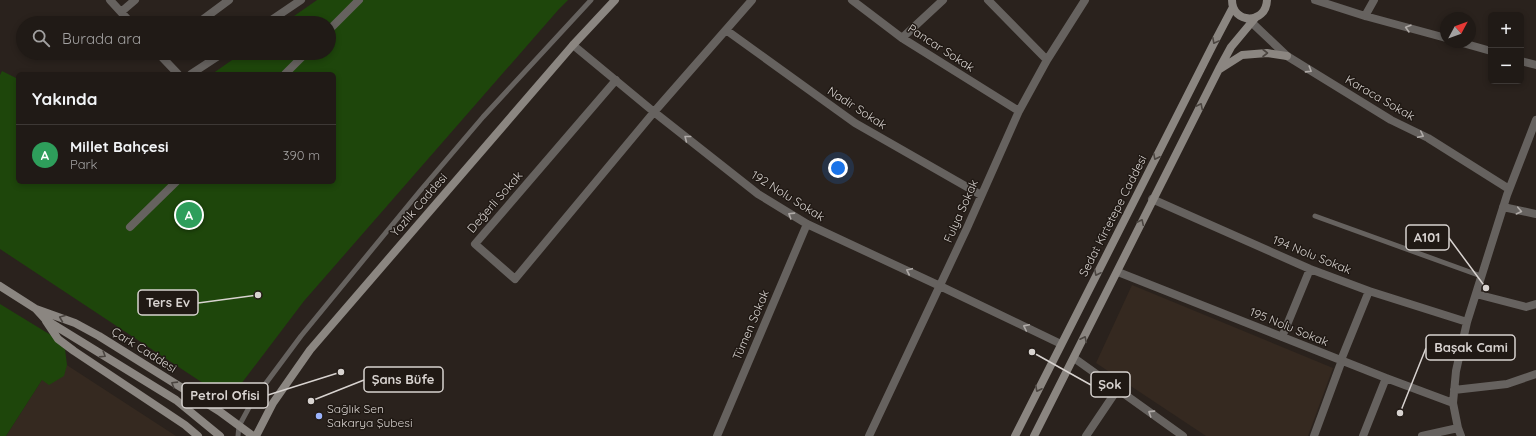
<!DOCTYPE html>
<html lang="tr">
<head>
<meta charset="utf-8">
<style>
  body { margin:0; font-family:Quicksand,sans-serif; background:#2d2723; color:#f1f3f6 }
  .controls { position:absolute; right:12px; top:12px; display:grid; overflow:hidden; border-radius:6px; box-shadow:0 2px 6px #0003 }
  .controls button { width:36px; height:36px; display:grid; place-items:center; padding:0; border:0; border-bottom:1px solid #3d3835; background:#201a16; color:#f1f3f6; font:20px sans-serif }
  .compass { position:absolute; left:1440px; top:12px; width:36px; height:36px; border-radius:50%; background:#201a16; box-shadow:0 2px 6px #0003; rotate:49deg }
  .you { position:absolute; left:838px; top:168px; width:14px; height:14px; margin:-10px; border:3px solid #fff; border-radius:50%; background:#1a73e8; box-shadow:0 0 0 6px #1a73e833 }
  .badge { display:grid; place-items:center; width:26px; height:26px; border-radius:50%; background:#9cb4fd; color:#fff; font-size:13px; font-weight:700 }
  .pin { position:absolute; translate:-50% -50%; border:2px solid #fff; box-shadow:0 1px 4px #0006 }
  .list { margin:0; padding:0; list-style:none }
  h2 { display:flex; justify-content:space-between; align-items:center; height:52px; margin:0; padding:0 16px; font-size:17px }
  h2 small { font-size:13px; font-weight:400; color:#a2a1a1 }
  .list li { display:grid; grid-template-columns:26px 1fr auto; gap:12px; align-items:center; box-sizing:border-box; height:60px; padding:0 16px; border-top:1px solid #3d3835 }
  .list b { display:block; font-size:15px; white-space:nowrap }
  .list p { margin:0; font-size:13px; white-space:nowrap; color:#a2a1a1 }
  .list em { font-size:13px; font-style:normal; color:#a2a1a1 }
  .icon { flex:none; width:22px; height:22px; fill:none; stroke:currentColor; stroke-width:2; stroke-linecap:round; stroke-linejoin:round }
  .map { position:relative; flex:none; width:1536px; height:436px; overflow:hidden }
  .search { position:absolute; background:#201a16; box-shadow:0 2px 6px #0003; left:16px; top:16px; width:320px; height:44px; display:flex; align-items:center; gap:10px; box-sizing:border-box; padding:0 14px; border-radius:22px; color:#a2a1a1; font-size:15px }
  .panel { position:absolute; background:#201a16; box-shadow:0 2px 6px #0003; left:16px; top:72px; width:320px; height:112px; border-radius:6px }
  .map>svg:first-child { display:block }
</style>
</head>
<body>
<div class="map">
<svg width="1536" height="436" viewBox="0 0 1536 436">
  <rect width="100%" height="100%" fill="#2a221d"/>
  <path fill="#352920" d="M 1132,285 L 1333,368 L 1308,436 L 1206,436 L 1096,363 Z
    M 56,358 L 176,436 L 6,436 Z"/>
  <path fill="#1e460b" d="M 317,0 L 568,0 L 559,9 L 304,301 L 238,388 L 218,393 L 0,249 L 0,75 L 2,71 L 18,79 L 18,182 L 334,182 L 334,74 L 212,74 L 242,53 L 329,53 L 329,23 L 284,23 Z
    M 0,304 L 54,337 L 65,349 L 67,365 L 64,376 L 49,385 L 42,380 L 6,436 L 0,436 Z"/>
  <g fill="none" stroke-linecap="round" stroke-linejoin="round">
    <path stroke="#66625f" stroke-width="5" d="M 1315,216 L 1481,276
      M 238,436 L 239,426 L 252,402 L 301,336 L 420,191 L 483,117 L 591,0"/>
    <path stroke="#66625f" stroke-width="8" d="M 110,0 L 131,23
      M 852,0 L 902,38 L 1019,111
      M 988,0 L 1047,60
      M 1315,0 L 1365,16 L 1446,38
      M 121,12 L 135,0
      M 1365,16 L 1374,0
      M 1248,19 L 1287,56 L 1391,120 L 1428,138 L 1509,189
      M 198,23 L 229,0
      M 267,23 L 301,0
      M 329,30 L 359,0
      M 726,30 L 855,123 L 981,195
      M 902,38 L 943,0
      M 1459,42 L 1491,51
      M 573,45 L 654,112 L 758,194 L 807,224 L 940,286 L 1061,344
      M 158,53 L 178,74
      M 1521,61 L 1536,65
      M 191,74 L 223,53
      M 285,74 L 306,53
      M 616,80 L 475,244 L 515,279 L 654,112 L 752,0
      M 1152,199 L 1310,269 L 1369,291 L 1467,322
      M 1503,207 L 1536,214
      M 130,227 L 176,182
      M 1118,272 L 1386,378 L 1453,403
      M 1476,294 L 1526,307 L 1536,304
      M 1282,337 L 1310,269
      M 1074,358 L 1183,436
      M 1341,360 L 1369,291
      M 1454,390 L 1507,384 L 1536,374
      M 717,436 L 807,224
      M 869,436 L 967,228 L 1019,111 L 1047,60 L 1085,0
      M 1086,436 L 1117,390
      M 1314,436 L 1342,360
      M 1363,436 L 1386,378
      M 1422,436 L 1458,428
      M 1461,436 L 1458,428 L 1453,403 L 1456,371 L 1467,322 L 1507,195 L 1536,120"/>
    <path stroke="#8b8681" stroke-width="8" d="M 1232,0 C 1232,24 1266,25 1267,0
      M 1220,69 L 1242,55 L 1267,53 L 1287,56
      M 0,286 L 36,309 L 75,323 L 99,336 L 219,411 L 253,436
      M 36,309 L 46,320 L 176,400 L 220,436
      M 46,321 L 58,339 L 74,351 L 185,425 L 198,436
      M 256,436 L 273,403 L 310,350 L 573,45 L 615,0
      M 1015,436 L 1213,45 L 1233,7
      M 1034,436 L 1219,69 L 1231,47 L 1256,17"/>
  </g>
  <defs><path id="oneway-chevron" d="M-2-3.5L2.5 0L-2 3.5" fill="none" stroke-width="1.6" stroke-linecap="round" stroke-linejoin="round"/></defs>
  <g stroke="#b0aba8">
    <use href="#oneway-chevron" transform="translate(1408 28) rotate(-164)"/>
    <use href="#oneway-chevron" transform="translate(1309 70) rotate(32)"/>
    <use href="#oneway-chevron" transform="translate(1421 135) rotate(26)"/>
    <use href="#oneway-chevron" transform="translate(687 138) rotate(-142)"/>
    <use href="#oneway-chevron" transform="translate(1519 211) rotate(12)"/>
    <use href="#oneway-chevron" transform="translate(791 215) rotate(-148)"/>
    <use href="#oneway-chevron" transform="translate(909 271) rotate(-155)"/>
    <use href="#oneway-chevron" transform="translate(1026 327) rotate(-154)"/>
    <use href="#oneway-chevron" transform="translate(1151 413) rotate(-147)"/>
  </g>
  <g stroke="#4b4540">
    <use href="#oneway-chevron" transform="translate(1215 41) rotate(118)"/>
    <use href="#oneway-chevron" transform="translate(1265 53)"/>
    <use href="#oneway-chevron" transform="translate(1200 106) rotate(-63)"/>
    <use href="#oneway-chevron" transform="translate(1156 157) rotate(117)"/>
    <use href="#oneway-chevron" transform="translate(1141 222) rotate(-64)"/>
    <use href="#oneway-chevron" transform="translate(1097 273) rotate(117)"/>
    <use href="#oneway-chevron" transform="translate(62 318) rotate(-158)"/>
    <use href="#oneway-chevron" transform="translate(1084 339) rotate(-63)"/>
    <use href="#oneway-chevron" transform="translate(103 355) rotate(32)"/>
    <use href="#oneway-chevron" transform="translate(174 384) rotate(-148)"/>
    <use href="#oneway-chevron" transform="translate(1038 389) rotate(117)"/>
  </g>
  <circle fill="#9cb4fd" stroke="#201914" stroke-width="1.5" cx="319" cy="416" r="4"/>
  <g text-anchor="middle" stroke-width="3" stroke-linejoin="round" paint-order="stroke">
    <g font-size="12" fill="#d8d3d0" stroke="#201914">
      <text transform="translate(941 48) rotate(33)" y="4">Pancar Sokak</text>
      <text transform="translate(1380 98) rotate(30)" y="4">Karaca Sokak</text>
      <text transform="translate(857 108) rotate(33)" y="4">Nadir Sokak</text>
      <text transform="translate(788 196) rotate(32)" y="4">192 Nolu Sokak</text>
      <text transform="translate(495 202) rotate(-49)" y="4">Değerli Sokak</text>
      <text transform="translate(419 205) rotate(-49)" y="4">Yazlık Caddesi</text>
      <text transform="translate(961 211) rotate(-66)" y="4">Fulya Sokak</text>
      <text transform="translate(1113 216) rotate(-63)" y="4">Sedat Kirtetepe Caddesi</text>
      <text transform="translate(1312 255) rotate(22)" y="4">194 Nolu Sokak</text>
      <text transform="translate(751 325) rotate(-67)" y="4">Tümen Sokak</text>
      <text transform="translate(1289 327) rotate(22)" y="4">195 Nolu Sokak</text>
      <text transform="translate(144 350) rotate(32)" y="4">Çark Caddesi</text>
    </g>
    <g font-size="12" fill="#d8d3d0" stroke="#201914" text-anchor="start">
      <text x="327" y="413">Sağlık Sen<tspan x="327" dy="14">Sakarya Şubesi</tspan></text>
    </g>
  </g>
  <path fill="none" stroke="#d8d3d0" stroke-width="1.5" d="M1486 288L1449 238M258 295L198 303M1400 413L1426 348M311 401L364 380M1032 352L1091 385M341 372L268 395"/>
  <g fill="#d8d3d0" stroke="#201914" stroke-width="1.5">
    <circle cx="1486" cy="288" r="4"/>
    <circle cx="258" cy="295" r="4"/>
    <circle cx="1400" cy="413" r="4"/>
    <circle cx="311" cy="401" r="4"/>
    <circle cx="1032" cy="352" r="4"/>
    <circle cx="341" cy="372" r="4"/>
  </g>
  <g fill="#201914" stroke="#d8d3d0" stroke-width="1.5">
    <rect x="1406" y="225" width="43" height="25" rx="4"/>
    <rect x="138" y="290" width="60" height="25" rx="4"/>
    <rect x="1426" y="335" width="89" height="25" rx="4"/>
    <rect x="364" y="367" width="79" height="25" rx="4"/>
    <rect x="1091" y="372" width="39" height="25" rx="4"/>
    <rect x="182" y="383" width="86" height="25" rx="4"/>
  </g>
  <g font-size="13" text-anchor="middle" font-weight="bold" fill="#d8d3d0">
    <text x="1427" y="242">A101</text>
    <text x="168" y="307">Ters Ev</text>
    <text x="1471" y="352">Başak Cami</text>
    <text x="403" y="384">Şans Büfe</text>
    <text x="1110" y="389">Şok</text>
    <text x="225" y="400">Petrol Ofisi</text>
  </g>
</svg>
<div class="controls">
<button>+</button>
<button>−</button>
</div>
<svg class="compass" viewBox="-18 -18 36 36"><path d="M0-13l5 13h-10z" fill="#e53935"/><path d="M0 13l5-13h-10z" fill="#a2a1a1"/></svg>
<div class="you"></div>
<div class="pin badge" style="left:189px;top:215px;background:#2e9e5b">A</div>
<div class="search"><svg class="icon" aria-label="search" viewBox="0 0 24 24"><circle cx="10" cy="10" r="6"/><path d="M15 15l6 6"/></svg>Burada ara</div>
<section class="panel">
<h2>Yakında<small></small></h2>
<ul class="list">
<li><span class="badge" style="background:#2e9e5b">A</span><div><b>Millet Bahçesi</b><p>Park</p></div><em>390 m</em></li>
</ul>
</section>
</div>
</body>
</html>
